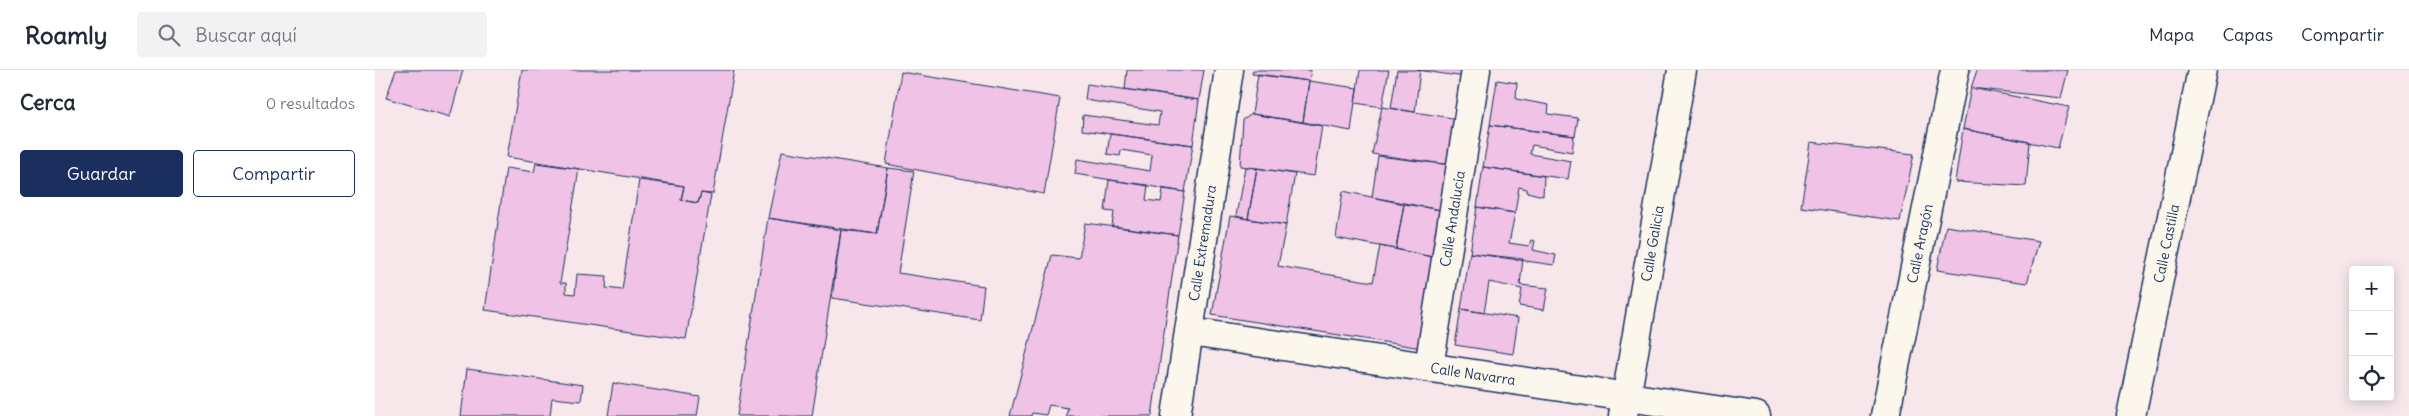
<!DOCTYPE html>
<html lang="es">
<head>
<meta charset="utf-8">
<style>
  body { margin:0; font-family:Delius,sans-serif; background:#f2f2f3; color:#1f2937 }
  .controls { position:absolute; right:15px; bottom:15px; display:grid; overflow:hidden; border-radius:5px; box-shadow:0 2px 12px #0003 }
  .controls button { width:45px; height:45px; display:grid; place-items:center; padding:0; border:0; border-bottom:1px solid #e0e1e3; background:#fff; color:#1f2937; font:25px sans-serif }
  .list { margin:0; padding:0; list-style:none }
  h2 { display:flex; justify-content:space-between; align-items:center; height:65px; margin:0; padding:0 20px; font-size:21px }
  h2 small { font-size:16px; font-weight:400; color:#747a83 }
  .actions { display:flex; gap:10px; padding:15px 20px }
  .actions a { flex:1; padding:11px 0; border:1px solid #1b2f5e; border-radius:5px; text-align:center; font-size:18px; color:#1b2f5e }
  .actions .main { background:#1b2f5e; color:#fff }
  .icon { flex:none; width:28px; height:28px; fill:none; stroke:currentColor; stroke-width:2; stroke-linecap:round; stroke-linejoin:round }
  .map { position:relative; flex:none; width:2034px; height:346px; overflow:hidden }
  header { display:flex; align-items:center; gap:30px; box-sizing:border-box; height:70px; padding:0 25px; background:#fff; border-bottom:1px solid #e0e1e3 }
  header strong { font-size:24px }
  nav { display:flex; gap:28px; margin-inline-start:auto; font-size:18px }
  .search { width:350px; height:45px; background:#f2f2f3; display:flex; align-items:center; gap:12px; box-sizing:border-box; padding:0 18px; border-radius:5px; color:#747a83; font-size:19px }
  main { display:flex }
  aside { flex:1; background:#fff }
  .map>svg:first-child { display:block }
</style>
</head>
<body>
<header>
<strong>Roamly</strong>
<div class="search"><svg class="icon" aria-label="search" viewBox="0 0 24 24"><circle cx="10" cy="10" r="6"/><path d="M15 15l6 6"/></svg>Buscar aquí</div>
<nav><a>Mapa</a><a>Capas</a><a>Compartir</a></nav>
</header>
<main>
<aside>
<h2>Cerca<small>0 resultados</small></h2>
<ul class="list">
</ul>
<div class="actions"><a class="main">Guardar</a><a>Compartir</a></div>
</aside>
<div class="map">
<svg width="2034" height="346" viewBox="0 0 2034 346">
  <rect width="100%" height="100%" fill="#f7e7ea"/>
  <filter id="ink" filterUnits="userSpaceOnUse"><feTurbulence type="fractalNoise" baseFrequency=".02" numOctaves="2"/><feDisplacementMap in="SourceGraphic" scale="10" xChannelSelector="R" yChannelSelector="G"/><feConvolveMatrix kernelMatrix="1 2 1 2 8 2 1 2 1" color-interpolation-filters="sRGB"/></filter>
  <g filter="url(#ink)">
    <path fill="#efc2e6" stroke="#1b2f5e" d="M 21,0 L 88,0 L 75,47 L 11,28 Z
      M 147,0 L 359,0 L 338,124 L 326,123 L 323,133 L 306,130 L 309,116 L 132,87 Z
      M 752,0 L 829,0 L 824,30 L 750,19 Z
      M 878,0 L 936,0 L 934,11 L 877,4 Z
      M 985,0 L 1014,0 L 1007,37 L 980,33 Z
      M 1022,0 L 1045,0 L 1040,42 L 1016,38 Z
      M 1042,0 L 1092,0 L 1090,7 Z
      M 1602,0 L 1693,0 L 1686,28 L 1596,18 Z
      M 526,2 L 685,28 L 669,124 L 511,94 Z
      M 883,4 L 934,11 L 928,52 L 877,44 Z
      M 1122,10 L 1142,13 L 1141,29 L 1174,35 L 1173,44 L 1203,48 L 1200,66 L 1115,55 Z
      M 934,11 L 982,18 L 976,61 L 928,52 Z
      M 712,14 L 824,30 L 818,75 L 707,60 L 708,45 L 783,55 L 785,42 L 710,30 Z
      M 1596,18 L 1694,37 L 1683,78 L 1588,59 Z
      M 1007,37 L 1084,49 L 1076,95 L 997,84 Z
      M 877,44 L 947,56 L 939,106 L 865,96 L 868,50 Z
      M 1115,55 L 1199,66 L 1197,82 L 1157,75 L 1155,84 L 1196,91 L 1193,109 L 1108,97 Z
      M 1588,59 L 1655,72 L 1651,116 L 1580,112 Z
      M 735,64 L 818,75 L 810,122 L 700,104 L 702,89 L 775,101 L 777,85 L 746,80 L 745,86 L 732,84 Z
      M 1436,72 L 1539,84 L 1525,151 L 1426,137 Z
      M 407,81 L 513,98 L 502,164 L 393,148 Z
      M 1003,86 L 1076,95 L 1066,140 L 997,127 Z
      M 161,93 L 204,99 L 185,213 L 191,213 L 191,223 L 200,224 L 202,204 L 232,206 L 231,218 L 247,220 L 264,110 L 309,116 L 306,130 L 323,133 L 326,123 L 336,125 L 311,269 L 110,240 L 131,98 L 159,102 Z
      M 870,97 L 882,98 L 873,149 L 861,146 Z
      M 1108,97 L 1169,106 L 1168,126 L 1152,122 L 1152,119 L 1144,117 L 1140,143 L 1102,137 Z
      M 513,98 L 539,101 L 523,203 L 609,216 L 605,250 L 457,228 L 466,160 L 502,164 Z
      M 882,98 L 920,104 L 911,155 L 873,149 Z
      M 734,110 L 773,115 L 771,130 L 786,132 L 788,119 L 810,122 L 803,165 L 737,156 L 739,142 L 730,141 Z
      M 968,121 L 1029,134 L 1021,179 L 961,168 Z
      M 1029,134 L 1066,140 L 1057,187 L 1021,179 Z
      M 1102,137 L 1140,143 L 1134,173 L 1154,176 L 1156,170 L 1160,171 L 1158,180 L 1181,185 L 1179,195 L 1095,183 Z
      M 855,146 L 911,155 L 903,196 L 998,212 L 1005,176 L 1062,188 L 1047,278 L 837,245 Z
      M 393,148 L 466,160 L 437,346 L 362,346 Z
      M 710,153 L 803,165 L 777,346 L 691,346 L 693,338 L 674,335 L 671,345 L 657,343 L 656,346 L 635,346 L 677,185 L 704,188 Z
      M 1571,156 L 1664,171 L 1652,213 L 1562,200 Z
      M 1095,183 L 1148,189 L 1145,215 L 1173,218 L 1169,240 L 1144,236 L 1147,219 L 1114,212 L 1109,243 L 1086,239 Z
      M 1086,239 L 1143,248 L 1138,284 L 1080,275 Z
      M 92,299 L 208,315 L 206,331 L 177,328 L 175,346 L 86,346 Z
      M 238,313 L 325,327 L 322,346 L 233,346 Z"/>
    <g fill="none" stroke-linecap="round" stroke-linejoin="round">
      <g stroke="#1b2f5e" stroke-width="31">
        <g id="minor">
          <path id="s1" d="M 815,262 L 1381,346"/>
          <path id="s2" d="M 1054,297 L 1101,0"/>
          <path id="s3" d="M 801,346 L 854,0"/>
          <path id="s4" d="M 1248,346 L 1307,0"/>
          <path id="s5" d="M 1510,346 L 1580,0"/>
          <path id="s6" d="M 1756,346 L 1827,0"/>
        </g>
      </g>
      <use href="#minor" stroke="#fbf7ec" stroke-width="28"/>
    </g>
  </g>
  <g text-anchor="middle" stroke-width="5" stroke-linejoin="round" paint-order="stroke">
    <g font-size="14" fill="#1b2f5e" stroke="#fbf7ec">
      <text dy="5" stroke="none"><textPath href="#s2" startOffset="150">Calle Andalucía</textPath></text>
      <text dy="5" stroke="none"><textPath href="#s3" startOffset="175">Calle Extremadura</textPath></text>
      <text dy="5" stroke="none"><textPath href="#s4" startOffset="175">Calle Galicia</textPath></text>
      <text dy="5" stroke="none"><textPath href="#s5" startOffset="176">Calle Aragón</textPath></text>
      <text dy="5" stroke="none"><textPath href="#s6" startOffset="176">Calle Castilla</textPath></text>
      <text dy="5" stroke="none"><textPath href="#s1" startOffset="286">Calle Navarra</textPath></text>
    </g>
  </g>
</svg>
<div class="controls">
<button>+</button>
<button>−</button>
<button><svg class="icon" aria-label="locate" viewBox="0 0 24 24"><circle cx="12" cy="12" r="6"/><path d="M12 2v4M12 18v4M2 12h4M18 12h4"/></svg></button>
</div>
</div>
</main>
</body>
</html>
